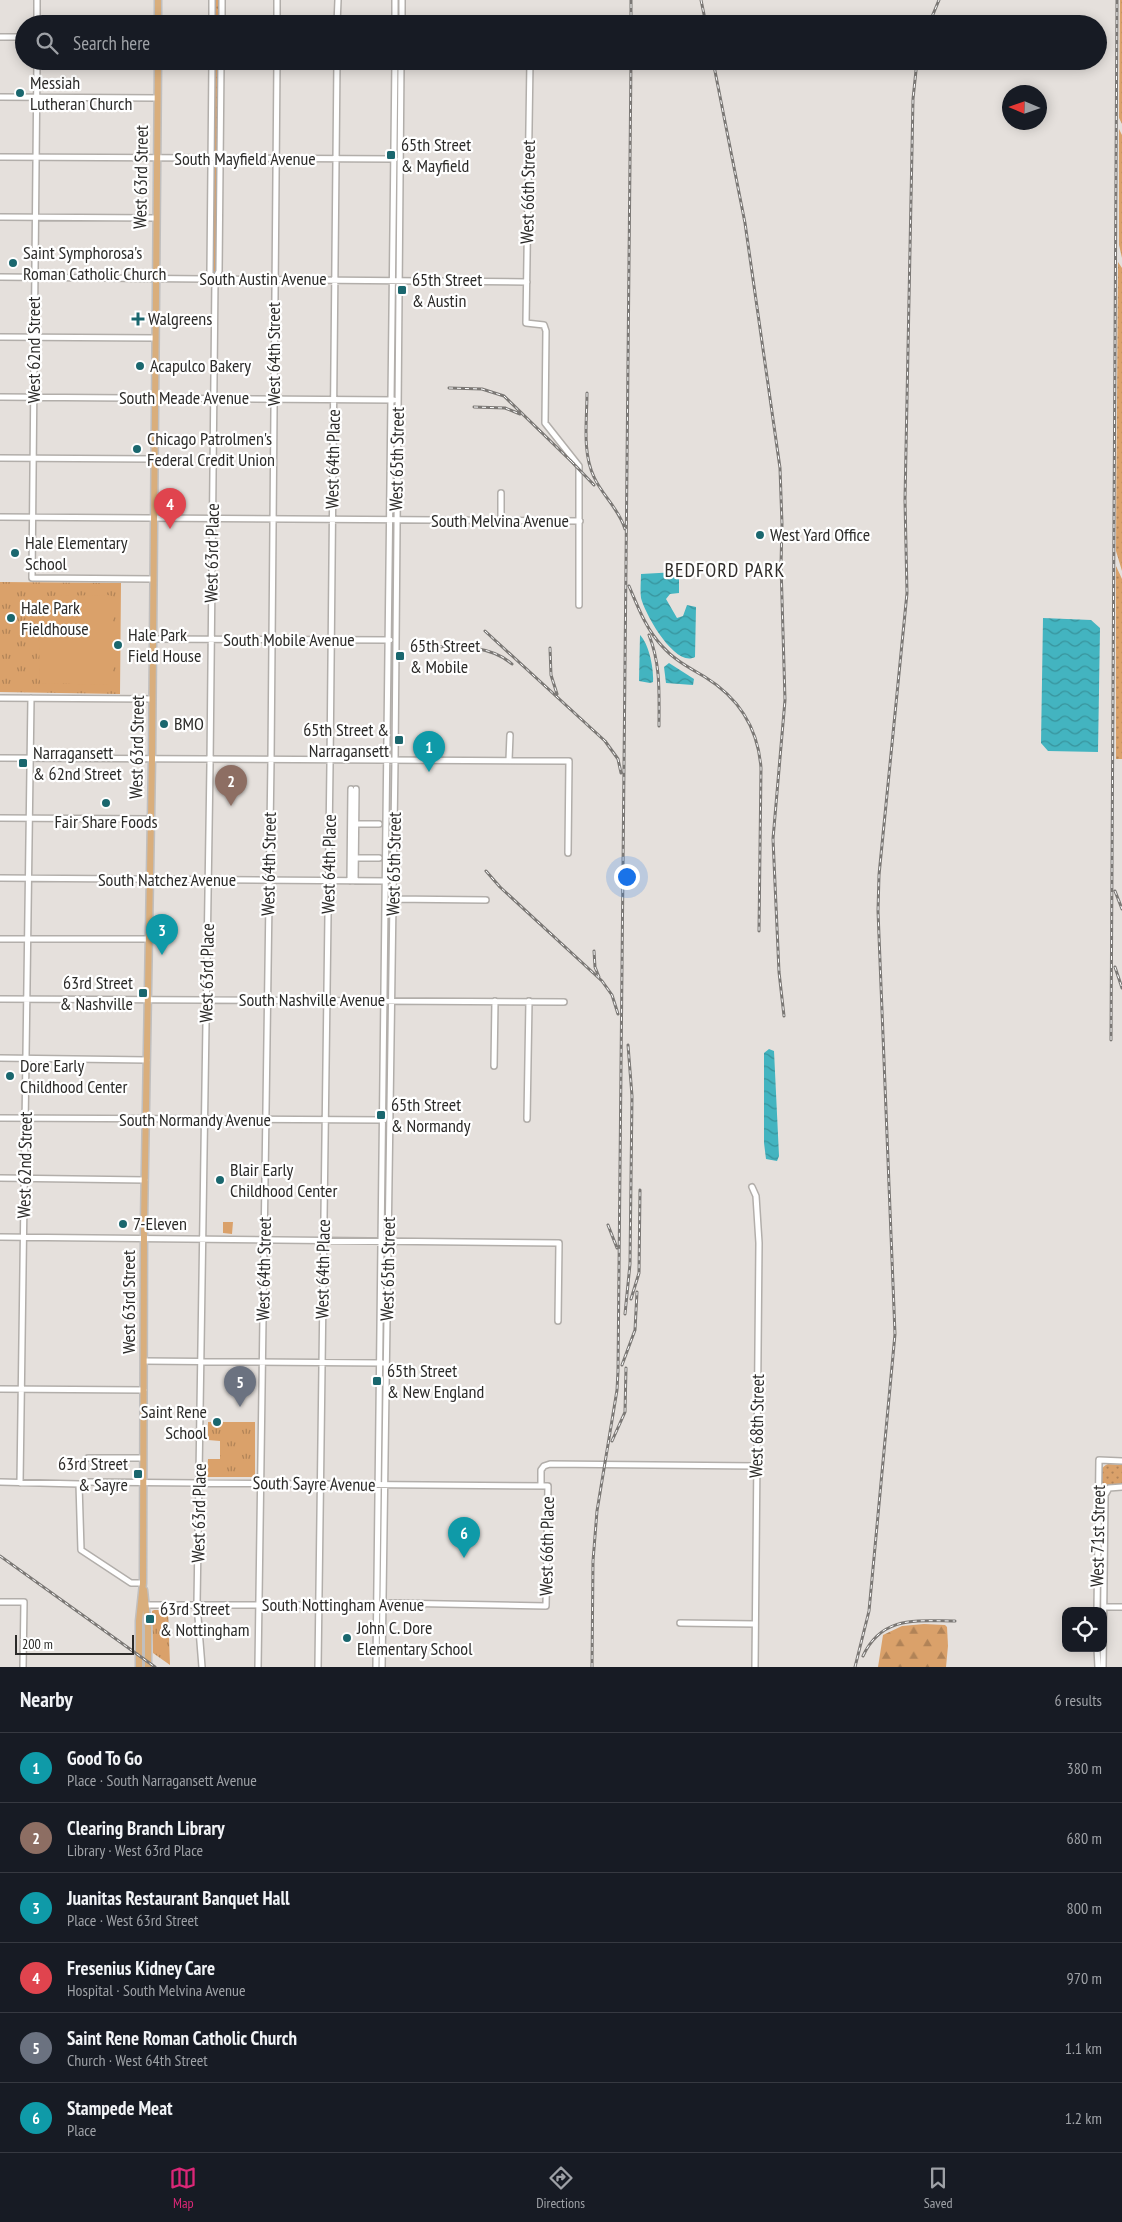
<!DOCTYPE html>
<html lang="en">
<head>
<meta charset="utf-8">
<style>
  body { margin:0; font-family:"PT Sans Narrow",sans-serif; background:#20242c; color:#f1f3f6 }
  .controls { position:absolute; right:15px; bottom:15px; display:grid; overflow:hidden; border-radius:10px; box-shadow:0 2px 12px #0003 }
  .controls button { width:45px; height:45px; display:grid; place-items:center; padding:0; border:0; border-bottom:1px solid #363941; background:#171b24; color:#f1f3f6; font:25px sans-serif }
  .compass { position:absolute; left:1002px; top:85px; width:45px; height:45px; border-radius:50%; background:#171b24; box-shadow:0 2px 12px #0003; rotate:272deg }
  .scale { position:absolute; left:15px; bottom:12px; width:119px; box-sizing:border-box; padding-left:5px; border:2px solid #2c2b29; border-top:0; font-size:14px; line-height:18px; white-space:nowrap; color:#2c2b29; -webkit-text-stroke:4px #fff; paint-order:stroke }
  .you { position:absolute; left:626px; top:876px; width:18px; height:18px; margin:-12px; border:4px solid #fff; border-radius:50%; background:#1a73e8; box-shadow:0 0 0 8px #1a73e833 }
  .badge { display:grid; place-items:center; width:32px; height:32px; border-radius:50%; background:#db2777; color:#fff; font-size:16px; font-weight:700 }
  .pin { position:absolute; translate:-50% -41px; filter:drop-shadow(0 1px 2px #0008) }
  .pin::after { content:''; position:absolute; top:26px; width:18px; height:15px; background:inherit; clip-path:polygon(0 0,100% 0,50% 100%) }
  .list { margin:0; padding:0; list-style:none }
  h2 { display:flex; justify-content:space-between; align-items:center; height:65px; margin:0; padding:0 20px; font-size:21px }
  h2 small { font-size:16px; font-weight:400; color:#9ea1a6 }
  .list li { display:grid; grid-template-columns:32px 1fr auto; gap:15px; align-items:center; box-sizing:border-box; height:70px; padding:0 20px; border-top:1px solid #363941 }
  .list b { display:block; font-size:19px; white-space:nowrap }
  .list p { margin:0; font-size:16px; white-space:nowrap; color:#9ea1a6 }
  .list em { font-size:16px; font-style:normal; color:#9ea1a6 }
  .icon { flex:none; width:28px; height:28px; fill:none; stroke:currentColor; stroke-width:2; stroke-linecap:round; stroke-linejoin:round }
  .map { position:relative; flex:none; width:1122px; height:1667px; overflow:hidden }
  .search { position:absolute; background:#171b24; box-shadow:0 2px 12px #0003; left:15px; right:15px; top:15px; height:55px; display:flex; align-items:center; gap:12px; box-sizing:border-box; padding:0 18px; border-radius:28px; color:#9ea1a6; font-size:19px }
  .sheet { height:485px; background:#171b24 }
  nav { display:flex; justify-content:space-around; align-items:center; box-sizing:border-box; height:70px; border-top:1px solid #363941; background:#171b24; font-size:14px; color:#9ea1a6 }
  nav a { display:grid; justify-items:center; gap:2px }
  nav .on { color:#db2777 }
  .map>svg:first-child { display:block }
</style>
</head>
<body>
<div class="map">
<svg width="1122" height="1667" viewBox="0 0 1122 1667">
  <defs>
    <pattern id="grass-dots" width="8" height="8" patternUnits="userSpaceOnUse" patternTransform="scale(1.25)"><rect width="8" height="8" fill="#daa16a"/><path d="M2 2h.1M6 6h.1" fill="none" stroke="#b18357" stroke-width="1.8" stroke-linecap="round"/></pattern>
    <pattern id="forest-firs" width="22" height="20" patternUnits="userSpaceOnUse" patternTransform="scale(1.25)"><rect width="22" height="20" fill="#daa16a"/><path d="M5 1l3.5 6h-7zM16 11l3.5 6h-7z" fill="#b18357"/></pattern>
    <pattern id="park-tufts" width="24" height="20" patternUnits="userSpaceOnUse" patternTransform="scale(1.25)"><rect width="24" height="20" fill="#daa16a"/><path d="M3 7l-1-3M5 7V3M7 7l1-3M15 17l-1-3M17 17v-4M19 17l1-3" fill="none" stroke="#b18357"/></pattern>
    <pattern id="water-waves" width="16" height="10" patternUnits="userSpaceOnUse" patternTransform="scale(1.25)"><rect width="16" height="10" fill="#43b4c0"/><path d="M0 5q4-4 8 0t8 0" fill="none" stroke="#38939c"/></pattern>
  </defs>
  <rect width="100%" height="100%" fill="#e5e0dc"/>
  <path fill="url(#grass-dots)" d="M 214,0 L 219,0 L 219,24 L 213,24 Z
    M 1120,0 L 1122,0 L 1122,124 L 1119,118 Z
    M 213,61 L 219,61 L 218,153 L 213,152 Z
    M 1119,129 L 1122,135 L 1122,258 L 1119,245 Z
    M 213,164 L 218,164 L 217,272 L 212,272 Z
    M 1118,262 L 1122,268 L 1122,571 L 1116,551 Z
    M 1116,566 L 1122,579 L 1122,759 L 1116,759 Z
    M 1108,1464 L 1122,1465 L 1122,1486 L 1101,1485 C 1101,1477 1098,1468 1108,1464 Z"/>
  <path fill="url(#forest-firs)" d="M 924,1624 L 945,1625 L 947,1627 L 948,1646 L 946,1667 L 878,1667 L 883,1635 L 902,1626 Z"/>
  <path fill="url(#park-tufts)" d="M 0,582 L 121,583 L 120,694 L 0,692 Z
    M 223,1222 L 233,1222 L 232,1234 L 223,1233 Z
    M 208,1422 L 255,1422 L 255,1477 L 207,1477 L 208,1459 L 220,1459 L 220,1441 L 208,1440 Z
    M 154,1610 L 168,1610 L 170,1665 L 153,1653 L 152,1611 Z"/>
  <path fill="#daa16a" d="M 108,595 L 112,596 L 112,683 L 109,685 L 40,683 L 38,600 L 41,596 Z"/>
  <path fill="url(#water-waves)" d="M 677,572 L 679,573 L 679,593 L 670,594 L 666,599 L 677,618 L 683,616 L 687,605 L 696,607 L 695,657 C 675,668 645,614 641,598 C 640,590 641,581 641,574 Z
    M 1043,618 L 1091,620 L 1100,628 L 1098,752 L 1048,751 L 1041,743 Z
    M 640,635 C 649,644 654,669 653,682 L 650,683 L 639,681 Z
    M 669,663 L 694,679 L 693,685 L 666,683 L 664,667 Z
    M 769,1049 L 774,1051 L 779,1156 L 777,1161 L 766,1159 L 764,1143 L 764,1053 Z"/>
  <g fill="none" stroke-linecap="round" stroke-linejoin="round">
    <g stroke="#b2aeaa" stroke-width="8">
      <path id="minor" d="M 37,24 L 37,0
        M 212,24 L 212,0
        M 222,24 L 222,0
        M 277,24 L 277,0
        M 337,24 L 338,0
        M 395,24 L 395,0
        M 402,24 L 402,0
        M 0,37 L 24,37
        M 37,61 L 32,578 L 153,579
        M 212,61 L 210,273 L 214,278
        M 530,61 L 526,323 L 544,325 L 546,331 L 545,423 L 579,466 L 579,605
        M 0,97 L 157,98
        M 0,157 L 395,159
        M 0,217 L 156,218
        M 0,277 L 527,282
        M 0,337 L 155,338
        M 0,397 L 394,400
        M 0,458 L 154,459
        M 501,493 L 501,520
        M 0,517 L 580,521
        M 153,639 L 390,640
        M 0,698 L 152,699
        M 0,758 L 569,761 L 568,853
        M 509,760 L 510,735
        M 0,818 L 151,819
        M 354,824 L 379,824
        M 353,858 L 379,858
        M 0,878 L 387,881
        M 350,881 L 351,789
        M 355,881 L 356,789
        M 391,899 L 486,900
        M 0,939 L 149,939
        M 0,999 L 564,1002
        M 0,1058 L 147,1060
        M 494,1066 L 495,1001
        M 0,1118 L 384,1120
        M 527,1119 L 529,1001
        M 0,1178 L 145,1180
        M 752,1187 L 756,1196 L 759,1243 L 755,1667
        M 0,1237 L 559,1243 L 558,1321
        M 144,1361 L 383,1363
        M 0,1389 L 144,1390
        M 88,1458 L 143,1458
        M 0,1482 L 79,1484 L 81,1550 L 131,1583 L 143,1583
        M 86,1482 L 548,1486 L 546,1606 L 392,1603 L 374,1605 L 143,1605
        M 20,1483 L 31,698
        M 541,1486 L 541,1470 L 544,1466 L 550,1464 L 756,1466
        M 0,1602 L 24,1602 L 23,1667
        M 1104,1607 L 1122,1607
        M 1097,1611 L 1099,1460 L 1122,1461
        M 680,1623 L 755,1624
        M 1097,1648 L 1098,1667
        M 202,1667 L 197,1604 L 210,765 L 215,279 L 219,271 L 221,61
        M 258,1667 L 271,760 L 277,61
        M 318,1667 L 330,765 L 337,61
        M 376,1667 L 395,61
        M 382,1667 L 395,760 L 401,61
        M 1103,1667 L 1105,1495 L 1109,1488 L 1122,1487"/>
    </g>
    <g stroke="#c0bfbf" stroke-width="9">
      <path id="major" d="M 158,24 L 158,0
        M 144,1590 L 148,1628 L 148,1667
        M 139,1667 L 139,1621 L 143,1583 L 144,1221 L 152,759 L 158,61"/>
    </g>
    <use href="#minor" stroke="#fff" stroke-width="5"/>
    <use href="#major" stroke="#d9ae7c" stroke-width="6"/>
    <g stroke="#7b7875" stroke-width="3">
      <path id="rail" d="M 701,0 L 706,24
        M 631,24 L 631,0
        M 929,24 L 939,0
        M 713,61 L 745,223 L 780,468 L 782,524 L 781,565 L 785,700 L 773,839 L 779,972 L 784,1016
        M 449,388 L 482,389 L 504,396 L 574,464
        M 587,393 C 587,420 582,452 594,477 C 602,495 619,509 625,529
        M 474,407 L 505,408 L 520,414
        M 570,460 L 594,485
        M 629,586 C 638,607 646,629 662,646 C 674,660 690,668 705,677 C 739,698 758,728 761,768 L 759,931
        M 485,631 L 605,741 L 618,759 L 621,773
        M 649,635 C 661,665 659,695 659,726
        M 414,647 C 446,648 486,641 512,664
        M 550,648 L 551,675 L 557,694
        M 486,871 L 500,887 L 602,981 L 612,995 L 618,1014
        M 1115,891 L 1122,909
        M 594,951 L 595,967 L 599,977
        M 1115,967 L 1122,988
        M 1111,1040 L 1117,0
        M 608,1225 L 617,1248
        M 631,1299 L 639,1273 L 640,1190
        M 625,1314 L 630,1264 L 632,1096 L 628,1045
        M 622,1365 L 635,1330 L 637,1292
        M 612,1441 L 625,1412 L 626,1368
        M 0,1556 L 155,1667
        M 863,1656 C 882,1615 917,1621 955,1621
        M 592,1667 L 593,1561 L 597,1511 L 617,1390 L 618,1371 L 631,61
        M 855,1667 L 869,1611 L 895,1334 L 878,911 L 879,875 L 907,593 L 905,500 L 913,99 L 917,61"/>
    </g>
    <use href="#rail" stroke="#fff" stroke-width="1" stroke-dasharray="4" stroke-linecap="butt"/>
  </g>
  <g fill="#1a676e" stroke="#fff" stroke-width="2">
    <circle cx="20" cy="93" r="5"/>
    <rect x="386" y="150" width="10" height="10" rx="2.5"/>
    <circle cx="13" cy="263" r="5"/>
    <rect x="397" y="285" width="10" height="10" rx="2.5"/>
    <path d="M135.5 311.5h5v5h5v5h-5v5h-5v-5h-5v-5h5z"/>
    <circle cx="140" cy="366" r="5"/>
    <circle cx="137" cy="449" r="5"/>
    <circle cx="760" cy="535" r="5"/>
    <circle cx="15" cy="553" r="5"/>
    <circle cx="11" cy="618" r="5"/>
    <circle cx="118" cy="645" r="5"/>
    <rect x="395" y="651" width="10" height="10" rx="2.5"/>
    <circle cx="164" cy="724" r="5"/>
    <rect x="394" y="735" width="10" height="10" rx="2.5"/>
    <rect x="18" y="758" width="10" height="10" rx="2.5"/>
    <circle cx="106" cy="803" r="5"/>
    <rect x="138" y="988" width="10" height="10" rx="2.5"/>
    <circle cx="10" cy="1076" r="5"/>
    <rect x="376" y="1110" width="10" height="10" rx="2.5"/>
    <circle cx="220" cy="1180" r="5"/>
    <circle cx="123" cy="1224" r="5"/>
    <rect x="372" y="1376" width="10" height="10" rx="2.5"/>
    <circle cx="217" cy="1422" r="5"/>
    <rect x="133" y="1469" width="10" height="10" rx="2.5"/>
    <rect x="145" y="1614" width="10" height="10" rx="2.5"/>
    <circle cx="347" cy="1638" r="5"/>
  </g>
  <g text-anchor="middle" stroke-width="4.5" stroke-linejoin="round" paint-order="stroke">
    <g font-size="18" fill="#2c2b29" stroke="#fff" text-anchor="start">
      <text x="30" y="89">Messiah<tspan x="30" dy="21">Lutheran Church</tspan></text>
      <text x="401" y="151">65th Street<tspan x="401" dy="21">&amp; Mayfield</tspan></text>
      <text x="23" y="259">Saint Symphorosa's<tspan x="23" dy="21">Roman Catholic Church</tspan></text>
      <text x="412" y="286">65th Street<tspan x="412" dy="21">&amp; Austin</tspan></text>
      <text x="148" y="325">Walgreens</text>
      <text x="150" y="372">Acapulco Bakery</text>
      <text x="147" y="445">Chicago Patrolmen's<tspan x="147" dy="21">Federal Credit Union</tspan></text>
      <text x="770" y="541">West Yard Office</text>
      <text x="25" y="549">Hale Elementary<tspan x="25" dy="21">School</tspan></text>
      <text x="21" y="614">Hale Park<tspan x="21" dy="21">Fieldhouse</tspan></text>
      <text x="128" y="641">Hale Park<tspan x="128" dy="21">Field House</tspan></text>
      <text x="410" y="652">65th Street<tspan x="410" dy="21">&amp; Mobile</tspan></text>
      <text x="174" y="730">BMO</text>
      <text x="389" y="736" text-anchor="end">65th Street &amp;<tspan x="389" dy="21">Narragansett</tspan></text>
      <text x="33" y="759">Narragansett<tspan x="33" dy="21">&amp; 62nd Street</tspan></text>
      <text x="106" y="828" text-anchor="middle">Fair Share Foods</text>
      <text x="133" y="989" text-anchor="end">63rd Street<tspan x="133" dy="21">&amp; Nashville</tspan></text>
      <text x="20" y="1072">Dore Early<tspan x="20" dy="21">Childhood Center</tspan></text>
      <text x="391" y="1111">65th Street<tspan x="391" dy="21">&amp; Normandy</tspan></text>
      <text x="230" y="1176">Blair Early<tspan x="230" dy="21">Childhood Center</tspan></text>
      <text x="133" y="1230">7-Eleven</text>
      <text x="387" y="1377">65th Street<tspan x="387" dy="21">&amp; New England</tspan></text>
      <text x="207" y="1418" text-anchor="end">Saint Rene<tspan x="207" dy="21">School</tspan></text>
      <text x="128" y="1470" text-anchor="end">63rd Street<tspan x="128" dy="21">&amp; Sayre</tspan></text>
      <text x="160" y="1615">63rd Street<tspan x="160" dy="21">&amp; Nottingham</tspan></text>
      <text x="357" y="1634">John C. Dore<tspan x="357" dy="21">Elementary School</tspan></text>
    </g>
    <g font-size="18" fill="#2c2b29" stroke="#fff">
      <text x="245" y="165">South Mayfield Avenue</text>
      <text transform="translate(141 177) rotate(-89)" y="6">West 63rd Street</text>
      <text transform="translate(528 192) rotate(-89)" y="6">West 66th Street</text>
      <text x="263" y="285">South Austin Avenue</text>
      <text transform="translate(34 350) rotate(-90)" y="6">West 62nd Street</text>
      <text transform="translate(274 354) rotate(-90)" y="6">West 64th Street</text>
      <text x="184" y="404">South Meade Avenue</text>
      <text transform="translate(333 459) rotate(-89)" y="6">West 64th Place</text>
      <text transform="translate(397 459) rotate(-89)" y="6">West 65th Street</text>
      <text x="500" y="527">South Melvina Avenue</text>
      <text transform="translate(212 553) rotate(-89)" y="6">West 63rd Place</text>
      <text x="289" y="646">South Mobile Avenue</text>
      <text transform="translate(137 747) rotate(-89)" y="6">West 63rd Street</text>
      <text transform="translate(269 864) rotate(-89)" y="6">West 64th Street</text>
      <text transform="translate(329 864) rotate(-89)" y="6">West 64th Place</text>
      <text transform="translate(394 864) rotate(-89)" y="6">West 65th Street</text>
      <text x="167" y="886">South Natchez Avenue</text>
      <text transform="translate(207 973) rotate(-89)" y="6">West 63rd Place</text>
      <text x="312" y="1006">South Nashville Avenue</text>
      <text x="195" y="1126">South Normandy Avenue</text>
      <text transform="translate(25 1165) rotate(-89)" y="6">West 62nd Street</text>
      <text transform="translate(264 1269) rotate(-89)" y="6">West 64th Street</text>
      <text transform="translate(323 1269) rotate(-89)" y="6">West 64th Place</text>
      <text transform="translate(388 1269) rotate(-89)" y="6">West 65th Street</text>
      <text transform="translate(129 1302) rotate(-90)" y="6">West 63rd Street</text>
      <text transform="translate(757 1426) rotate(-89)" y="6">West 68th Street</text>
      <text transform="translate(314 1484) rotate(1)" y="6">South Sayre Avenue</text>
      <text transform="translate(199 1513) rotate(-89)" y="6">West 63rd Place</text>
      <text transform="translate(1098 1536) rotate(-89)" y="6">West 71st Street</text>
      <text transform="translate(547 1546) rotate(-89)" y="6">West 66th Place</text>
      <text x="343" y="1611">South Nottingham Avenue</text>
    </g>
    <g font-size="20" letter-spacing="1" fill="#302d2a" stroke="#fff">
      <text x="725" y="577">BEDFORD PARK</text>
    </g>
  </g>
</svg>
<div class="controls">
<button><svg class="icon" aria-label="locate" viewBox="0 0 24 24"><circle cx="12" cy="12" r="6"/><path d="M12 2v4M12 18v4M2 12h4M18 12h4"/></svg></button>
</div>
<svg class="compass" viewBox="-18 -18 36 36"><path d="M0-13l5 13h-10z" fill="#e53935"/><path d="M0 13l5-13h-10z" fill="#9ea1a6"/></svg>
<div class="scale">200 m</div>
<div class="you"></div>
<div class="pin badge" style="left:429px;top:772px;background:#0f9aa8">1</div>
<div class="pin badge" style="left:231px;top:806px;background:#8d6e63">2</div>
<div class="pin badge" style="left:162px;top:955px;background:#0f9aa8">3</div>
<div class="pin badge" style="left:170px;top:529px;background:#e0444e">4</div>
<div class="pin badge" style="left:240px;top:1407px;background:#6b7280">5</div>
<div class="pin badge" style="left:464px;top:1558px;background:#0f9aa8">6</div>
<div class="search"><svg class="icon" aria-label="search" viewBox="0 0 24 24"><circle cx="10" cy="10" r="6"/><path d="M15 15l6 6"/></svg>Search here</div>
</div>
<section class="sheet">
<h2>Nearby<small>6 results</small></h2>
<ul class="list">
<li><span class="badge" style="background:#0f9aa8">1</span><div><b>Good To Go</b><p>Place · South Narragansett Avenue</p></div><em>380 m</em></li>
<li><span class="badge" style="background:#8d6e63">2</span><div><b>Clearing Branch Library</b><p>Library · West 63rd Place</p></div><em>680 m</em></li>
<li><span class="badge" style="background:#0f9aa8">3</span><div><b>Juanitas Restaurant Banquet Hall</b><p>Place · West 63rd Street</p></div><em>800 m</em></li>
<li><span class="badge" style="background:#e0444e">4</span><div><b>Fresenius Kidney Care</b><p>Hospital · South Melvina Avenue</p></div><em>970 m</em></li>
<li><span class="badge" style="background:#6b7280">5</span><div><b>Saint Rene Roman Catholic Church</b><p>Church · West 64th Street</p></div><em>1.1 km</em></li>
<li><span class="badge" style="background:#0f9aa8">6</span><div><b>Stampede Meat</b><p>Place</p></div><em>1.2 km</em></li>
</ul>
</section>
<nav>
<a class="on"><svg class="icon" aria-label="map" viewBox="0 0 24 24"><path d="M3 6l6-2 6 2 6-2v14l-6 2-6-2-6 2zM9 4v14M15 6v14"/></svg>Map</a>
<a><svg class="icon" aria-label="directions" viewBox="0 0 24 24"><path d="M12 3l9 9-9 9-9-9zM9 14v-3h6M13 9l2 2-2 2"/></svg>Directions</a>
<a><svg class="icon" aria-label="saved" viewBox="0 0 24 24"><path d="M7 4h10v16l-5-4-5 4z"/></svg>Saved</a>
</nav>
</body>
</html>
